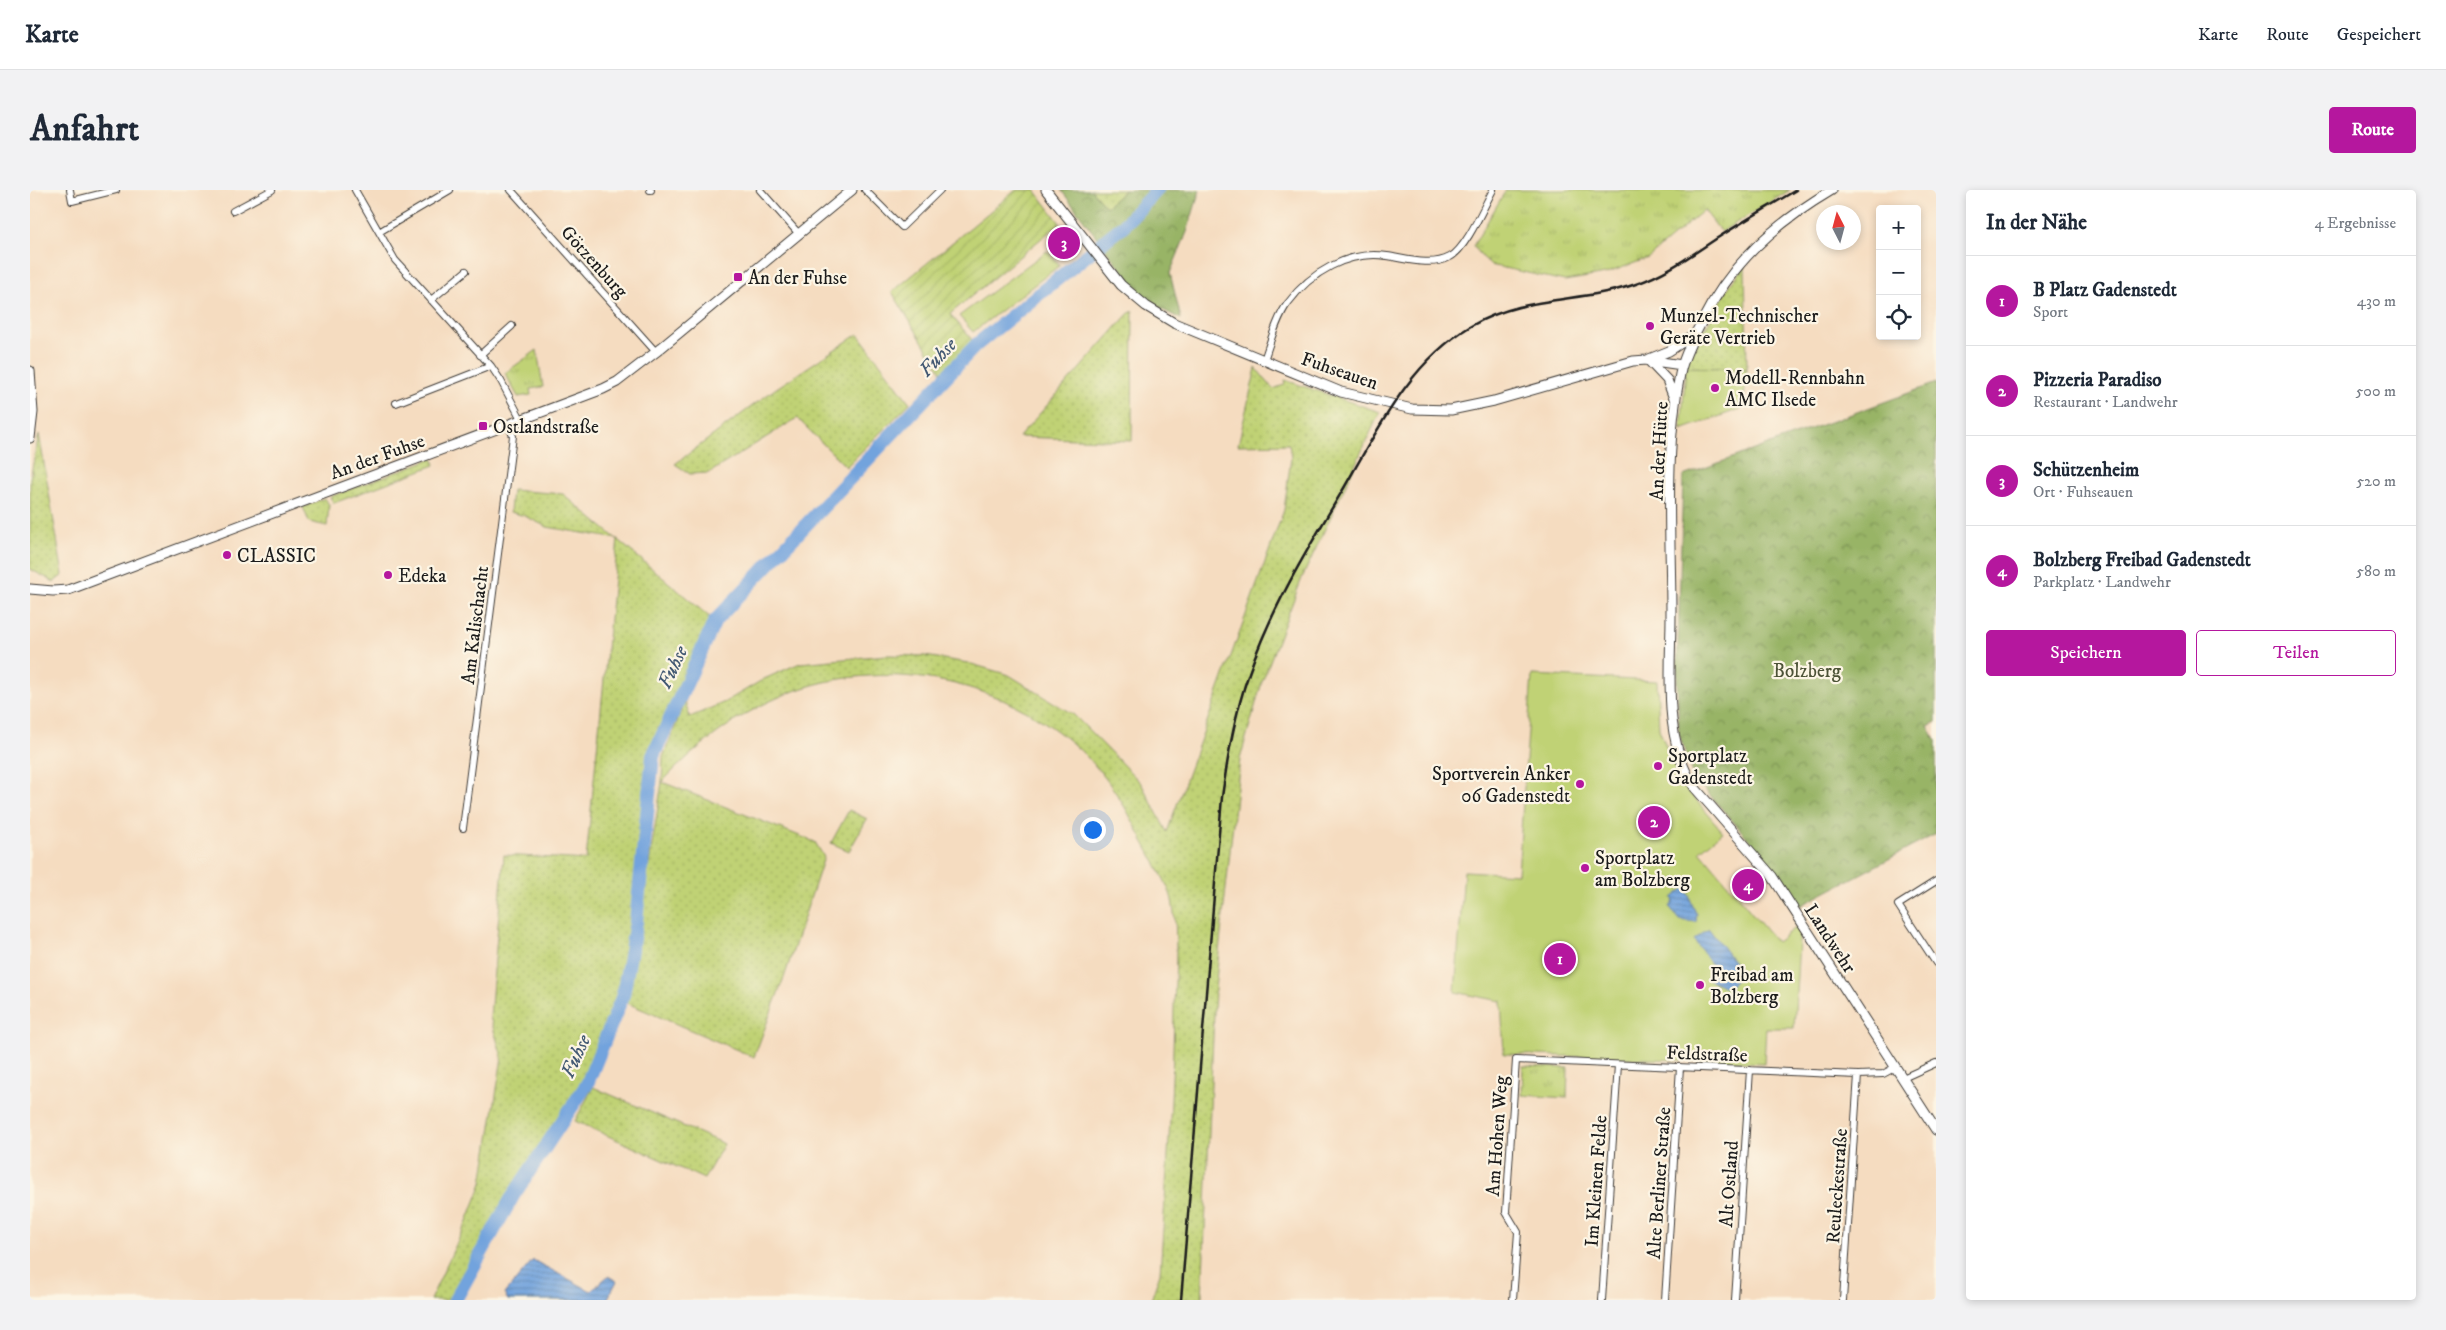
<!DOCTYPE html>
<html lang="de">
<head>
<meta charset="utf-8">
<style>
  body { margin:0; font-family:"IM FELL DW Pica",serif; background:#f2f2f3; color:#1f2937 }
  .controls { position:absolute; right:15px; top:15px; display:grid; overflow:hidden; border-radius:5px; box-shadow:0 2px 8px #0003 }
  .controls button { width:45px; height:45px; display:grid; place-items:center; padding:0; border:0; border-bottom:1px solid #e0e1e3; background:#fff; color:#1f2937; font:25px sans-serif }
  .compass { position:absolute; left:1786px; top:15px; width:45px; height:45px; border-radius:50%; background:#fff; box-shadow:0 2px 8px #0003; rotate:354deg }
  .you { position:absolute; left:1062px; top:639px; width:18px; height:18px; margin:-12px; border:4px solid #fff; border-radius:50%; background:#1a73e8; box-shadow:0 0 0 8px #1a73e833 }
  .badge { display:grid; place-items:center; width:32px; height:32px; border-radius:50%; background:#b5179e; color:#fff; font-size:16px; font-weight:700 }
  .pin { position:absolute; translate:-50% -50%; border:2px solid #fff; box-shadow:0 1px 5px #0006 }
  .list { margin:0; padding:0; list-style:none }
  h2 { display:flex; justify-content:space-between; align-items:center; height:65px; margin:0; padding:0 20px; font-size:21px }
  h2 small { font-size:16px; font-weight:400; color:#747a83 }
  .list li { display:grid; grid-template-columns:32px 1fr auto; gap:15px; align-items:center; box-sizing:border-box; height:90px; padding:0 20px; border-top:1px solid #e0e1e3 }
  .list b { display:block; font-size:19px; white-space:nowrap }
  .list p { margin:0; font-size:16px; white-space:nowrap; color:#747a83 }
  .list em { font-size:16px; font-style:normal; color:#747a83 }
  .actions { display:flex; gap:10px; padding:15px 20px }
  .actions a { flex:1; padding:11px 0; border:1px solid #b5179e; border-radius:5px; text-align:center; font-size:18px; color:#b5179e }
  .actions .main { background:#b5179e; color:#fff }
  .icon { flex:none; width:28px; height:28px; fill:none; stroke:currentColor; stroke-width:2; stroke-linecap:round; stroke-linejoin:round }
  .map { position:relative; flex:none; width:1906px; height:1110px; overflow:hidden; border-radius:5px }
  header { display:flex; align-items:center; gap:30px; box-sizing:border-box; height:70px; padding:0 25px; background:#fff; border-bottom:1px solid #e0e1e3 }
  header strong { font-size:24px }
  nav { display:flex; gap:28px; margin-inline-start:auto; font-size:18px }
  .intro { display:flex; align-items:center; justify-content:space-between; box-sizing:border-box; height:120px; padding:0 30px }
  h1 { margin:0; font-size:35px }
  .button { padding:12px 22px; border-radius:5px; background:#b5179e; color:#fff; font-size:18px; font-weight:700 }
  main { display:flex; gap:30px; padding:0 30px }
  aside { flex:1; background:#fff; border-radius:5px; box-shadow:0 2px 8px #0003 }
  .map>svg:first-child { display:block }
</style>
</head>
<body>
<header>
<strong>Karte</strong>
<nav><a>Karte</a><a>Route</a><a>Gespeichert</a></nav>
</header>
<div class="intro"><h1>Anfahrt</h1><a class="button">Route</a></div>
<main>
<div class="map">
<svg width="1906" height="1110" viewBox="0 0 1906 1110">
  <defs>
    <pattern id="grass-dots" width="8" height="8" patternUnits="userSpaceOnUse" patternTransform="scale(1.25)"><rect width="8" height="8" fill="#c0d275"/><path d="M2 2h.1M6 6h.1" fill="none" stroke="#a4b465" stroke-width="1.8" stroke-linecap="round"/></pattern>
    <pattern id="forest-crowns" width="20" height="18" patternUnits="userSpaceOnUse" patternTransform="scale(1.25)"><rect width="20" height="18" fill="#98b466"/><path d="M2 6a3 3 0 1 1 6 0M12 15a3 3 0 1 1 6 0" fill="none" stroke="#7b9253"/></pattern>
    <pattern id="park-tufts" width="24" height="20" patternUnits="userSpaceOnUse" patternTransform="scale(1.25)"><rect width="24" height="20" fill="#c0d275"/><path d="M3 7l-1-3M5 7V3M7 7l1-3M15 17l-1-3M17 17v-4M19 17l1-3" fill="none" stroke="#a4b465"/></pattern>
    <pattern id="garden-furrows" width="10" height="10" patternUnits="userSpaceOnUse" patternTransform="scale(1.25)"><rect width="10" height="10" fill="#c0d275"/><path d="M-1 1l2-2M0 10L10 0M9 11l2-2" fill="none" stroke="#a4b465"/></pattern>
    <pattern id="water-rules" width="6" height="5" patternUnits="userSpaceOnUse" patternTransform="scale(1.25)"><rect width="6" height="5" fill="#72a3dd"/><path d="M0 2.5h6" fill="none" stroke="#5d84b2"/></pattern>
  </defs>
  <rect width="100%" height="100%" fill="#fcf5e5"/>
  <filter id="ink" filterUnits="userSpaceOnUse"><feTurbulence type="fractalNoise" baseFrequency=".02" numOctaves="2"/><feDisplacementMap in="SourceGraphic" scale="10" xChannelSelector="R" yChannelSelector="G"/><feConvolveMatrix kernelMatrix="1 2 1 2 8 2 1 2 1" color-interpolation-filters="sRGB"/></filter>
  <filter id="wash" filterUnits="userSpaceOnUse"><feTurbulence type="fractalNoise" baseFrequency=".0096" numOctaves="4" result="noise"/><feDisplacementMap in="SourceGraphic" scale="20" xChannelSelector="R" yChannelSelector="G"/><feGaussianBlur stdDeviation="1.12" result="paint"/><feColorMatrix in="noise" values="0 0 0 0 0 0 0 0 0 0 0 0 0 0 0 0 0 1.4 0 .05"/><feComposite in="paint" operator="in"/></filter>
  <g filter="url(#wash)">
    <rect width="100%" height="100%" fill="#f5dcc0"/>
    <path fill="url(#grass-dots)" stroke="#6e7748" d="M 1061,0 L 1095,0 L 1076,17 Z
      M 1715,76 L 1717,179 L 1656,177 L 1659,167 L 1700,95 Z
      M 1103,121 L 1102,251 L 989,247 L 1098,124 Z
      M 828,144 L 880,213 L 816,277 L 767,228 L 679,283 L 660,284 L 645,274 L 745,199 Z
      M 1226,178 L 1243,199 L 1254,195 L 1255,190 L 1350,222 L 1272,388 L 1232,492 L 1210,569 L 1185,799 L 1172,1110 L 1121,1110 L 1130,1083 C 1136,995 1143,906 1144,818 C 1145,783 1149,745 1142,710 C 1139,694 1116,658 1108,641 C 1094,614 1078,588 1056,566 C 986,495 870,468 776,497 C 721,514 671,551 632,592 L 785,652 L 794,667 L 756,782 L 724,867 L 597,813 L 632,592 L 633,567 L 655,512 L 660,527 L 695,512 L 734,489 L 770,473 L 857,465 L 895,466 L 938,473 L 979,485 L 1044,525 L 1111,593 L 1137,642 L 1254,320 L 1261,268 L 1259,254 L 1208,255 Z
      M 9,244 L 33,385 L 24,392 L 0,379 L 0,289 Z
      M 403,268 L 405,275 L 304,313 L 300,307 Z
      M 482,300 L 533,304 L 682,429 L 621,564 L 602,731 L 590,799 L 552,896 L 472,1014 L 419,1110 L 400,1110 L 438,1029 L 452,993 L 472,867 L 460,827 L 474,665 L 556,670 L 588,349 L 517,337 L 495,326 L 480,322 Z
      M 295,308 L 299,315 L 297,336 L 279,332 L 273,317 Z
      M 819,620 L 837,629 L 819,661 L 801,653 Z
      M 563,897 L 694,954 L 674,989 L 545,931 Z"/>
    <path fill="url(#forest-crowns)" stroke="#5a6841" d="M 1031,0 L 1061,0 L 1076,17 L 1095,0 L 1170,0 L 1157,42 L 1140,83 L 1151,129 L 1121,114 L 1108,102 Z
      M 1906,193 L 1906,532 L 1898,536 L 1906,550 L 1906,644 L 1770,716 L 1729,661 L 1663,586 L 1649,544 L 1647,490 L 1653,286 Z"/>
    <path fill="url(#park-tufts)" stroke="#6e7748" d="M 1476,0 L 1760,0 L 1691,42 L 1674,20 L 1618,68 L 1575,84 L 1535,91 L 1460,75 L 1443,56 Z
      M 507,160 L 513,197 L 500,199 L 501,205 L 488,207 L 475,183 Z
      M 1493,876 L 1538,878 L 1537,908 L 1492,905 Z"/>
    <path fill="url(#garden-furrows)" stroke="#6e7748" d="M 986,0 L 1005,0 L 1030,33 L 920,124 L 943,151 L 911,182 L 862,102 Z"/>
    <path fill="#c0d275" stroke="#6e7748" d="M 1017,61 L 1030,75 L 943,142 L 929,126 Z
      M 1656,177 L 1717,179 L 1713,218 L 1651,240 Z
      M 1502,485 L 1627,491 L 1629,539 L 1651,592 L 1693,642 L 1670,661 L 1746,752 L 1770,734 L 1764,838 L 1736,838 L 1734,873 L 1474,864 L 1471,811 L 1425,802 L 1434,681 L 1488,684 Z"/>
    <path fill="url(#water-rules)" stroke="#47607c" d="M 1655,698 C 1661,707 1661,715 1667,724 L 1666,732 L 1649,730 L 1640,717 L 1644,711 L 1642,708 Z
      M 1679,739 L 1713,784 L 1697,798 L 1676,788 L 1682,775 L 1664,750 Z
      M 503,1070 L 561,1101 L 578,1086 L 587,1091 L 577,1110 L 478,1110 L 474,1104 Z"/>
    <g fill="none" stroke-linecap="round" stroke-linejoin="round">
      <path stroke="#72a3dd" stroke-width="14" d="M 425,1110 L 483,1006 L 557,894 L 593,805 L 606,732 L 623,566 L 685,431 L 946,155 L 1094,35 L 1127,0"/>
    </g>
  </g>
  <g filter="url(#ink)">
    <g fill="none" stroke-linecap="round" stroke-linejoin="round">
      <g stroke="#3d3935" stroke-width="8">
        <path id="street" d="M 40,0 L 42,11 L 86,0
          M 325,0 L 365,70 L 461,176 L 471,191 L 492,231
          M 481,0 L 626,162
          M 620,0 L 621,0
          M 730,0 L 769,44
          M 835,0 L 872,37 L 910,0
          M 203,21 L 242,0
          M 349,42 L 420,0
          M 401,110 L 436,81
          M 450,165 L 482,136
          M 1234,170 C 1240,153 1247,127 1258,113 C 1280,83 1318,60 1357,66 C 1377,69 1401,77 1420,67 C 1436,59 1454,16 1463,0
          M 366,213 L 461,176
          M 433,638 L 483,246 L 479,236
          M 1906,691 L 1868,715 L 1906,773
          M 1873,888 L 1906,873
          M 1483,1110 L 1488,1042 L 1476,1022 L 1486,870 L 1828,885 L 1853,884 L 1866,877
          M 1572,1110 L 1588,875
          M 1635,1110 L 1650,877
          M 1705,1110 L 1720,880
          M 1813,1110 L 1828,885"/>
      </g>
      <g stroke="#3d3935" stroke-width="11">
        <path id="secondary" d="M 1016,0 L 1091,95 L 1116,116 L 1144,133 L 1311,202 L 1382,219 L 1421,220 L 1464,211 L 1603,171 L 1617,170 L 1652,175
          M 1802,0 C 1743,35 1701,73 1670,135 C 1662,150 1653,168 1650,184 C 1634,262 1641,346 1641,425 C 1641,481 1632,549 1665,598 L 1742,686 L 1906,940
          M 1619,169 L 1639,161 L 1665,144
          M 1618,170 L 1637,190 L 1645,211
          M 0,181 L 3,222 L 0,248
          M 0,399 L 23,401 L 38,400 L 573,199 L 587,192 L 626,162 L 822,0"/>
      </g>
      <use href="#street" stroke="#fff" stroke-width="6"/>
      <use href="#secondary" stroke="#fff" stroke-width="9"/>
      <path stroke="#1c1c1c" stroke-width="2.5" d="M 1151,1110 L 1192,607 C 1198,565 1205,523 1219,483 C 1242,417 1278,358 1314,298 C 1348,239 1380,172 1441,136 C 1494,105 1551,113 1606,94 C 1636,84 1663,64 1689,47 C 1714,31 1740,16 1766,0"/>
    </g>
  </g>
  <g fill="#b5179e" stroke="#fcf5e5" stroke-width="2">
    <rect x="703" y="82" width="10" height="10" rx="2.5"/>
    <circle cx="1620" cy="136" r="5"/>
    <circle cx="1685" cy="198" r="5"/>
    <rect x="448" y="231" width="10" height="10" rx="2.5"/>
    <circle cx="197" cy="365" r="5"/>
    <circle cx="358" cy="385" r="5"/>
    <circle cx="1628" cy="576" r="5"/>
    <circle cx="1550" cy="594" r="5"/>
    <circle cx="1555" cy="678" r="5"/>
    <circle cx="1670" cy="795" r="5"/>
  </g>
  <g text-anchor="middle" stroke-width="4.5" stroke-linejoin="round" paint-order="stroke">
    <g font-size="19" fill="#1c1c1c" stroke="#fcf5e5">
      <text transform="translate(565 71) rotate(48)" y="7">Götzenburg</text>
      <text transform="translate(1310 180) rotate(19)" y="7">Fuhseauen</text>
      <text transform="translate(1628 261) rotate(-87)" y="7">An der Hütte</text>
      <text transform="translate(347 266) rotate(-20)" y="7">An der Fuhse</text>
      <text transform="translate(444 435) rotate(-83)" y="7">Am Kalischacht</text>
      <text transform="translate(1801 748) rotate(57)" y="7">Landwehr</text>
      <text transform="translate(1677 863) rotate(2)" y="7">Feldstraße</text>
      <text transform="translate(1466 946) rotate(-86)" y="7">Am Hohen Weg</text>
      <text transform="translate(1565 991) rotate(-86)" y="7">Im Kleinen Felde</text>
      <text transform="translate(1628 993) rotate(-86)" y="7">Alte Berliner Straße</text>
      <text transform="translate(1698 994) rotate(-86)" y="7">Alt Ostland</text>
      <text transform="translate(1806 996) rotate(-86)" y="7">Reuleckestraße</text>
    </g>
    <g font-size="19" fill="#1c1c1c" stroke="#fcf5e5" text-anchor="start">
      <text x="718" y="94">An der Fuhse</text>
      <text x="1630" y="132">Munzel-Technischer<tspan x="1630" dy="22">Geräte Vertrieb</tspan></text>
      <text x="1695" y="194">Modell-Rennbahn<tspan x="1695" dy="22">AMC Ilsede</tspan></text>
      <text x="463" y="243">Ostlandstraße</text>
      <text x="207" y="372">CLASSIC</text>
      <text x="368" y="392">Edeka</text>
      <text x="1638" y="572">Sportplatz<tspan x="1638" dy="22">Gadenstedt</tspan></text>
      <text x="1540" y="590" text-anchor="end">Sportverein Anker<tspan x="1540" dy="22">06 Gadenstedt</tspan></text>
      <text x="1565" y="674">Sportplatz<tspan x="1565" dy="22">am Bolzberg</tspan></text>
      <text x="1680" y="791">Freibad am<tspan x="1680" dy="22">Bolzberg</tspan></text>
    </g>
    <g font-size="19" fill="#4d5337" stroke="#fcf5e5">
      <text x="1777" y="487">Bolzberg</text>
    </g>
    <g font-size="20" font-style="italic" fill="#435973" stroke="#fcf5e5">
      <text transform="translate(907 167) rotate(-47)" y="7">Fuhse</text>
      <text transform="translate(642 477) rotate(-65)" y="7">Fuhse</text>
      <text transform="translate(545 866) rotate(-66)" y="7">Fuhse</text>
    </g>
  </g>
</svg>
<div class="controls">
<button>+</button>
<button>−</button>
<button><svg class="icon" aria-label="locate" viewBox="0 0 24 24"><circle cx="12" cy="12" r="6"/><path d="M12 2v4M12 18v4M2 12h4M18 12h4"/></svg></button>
</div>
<svg class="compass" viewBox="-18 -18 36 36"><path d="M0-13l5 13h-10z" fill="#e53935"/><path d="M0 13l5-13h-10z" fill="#747a83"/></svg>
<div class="you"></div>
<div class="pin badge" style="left:1530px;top:769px">1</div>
<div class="pin badge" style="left:1624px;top:632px">2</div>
<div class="pin badge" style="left:1034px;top:53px">3</div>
<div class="pin badge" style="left:1718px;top:695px">4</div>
</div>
<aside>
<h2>In der Nähe<small>4 Ergebnisse</small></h2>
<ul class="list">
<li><span class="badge">1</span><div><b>B Platz Gadenstedt</b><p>Sport</p></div><em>430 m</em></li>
<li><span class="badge">2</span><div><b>Pizzeria Paradiso</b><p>Restaurant · Landwehr</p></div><em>500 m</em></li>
<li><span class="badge">3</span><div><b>Schützenheim</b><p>Ort · Fuhseauen</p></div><em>520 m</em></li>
<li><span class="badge">4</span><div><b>Bolzberg Freibad Gadenstedt</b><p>Parkplatz · Landwehr</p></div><em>580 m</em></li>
</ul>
<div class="actions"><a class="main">Speichern</a><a>Teilen</a></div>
</aside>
</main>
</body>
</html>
